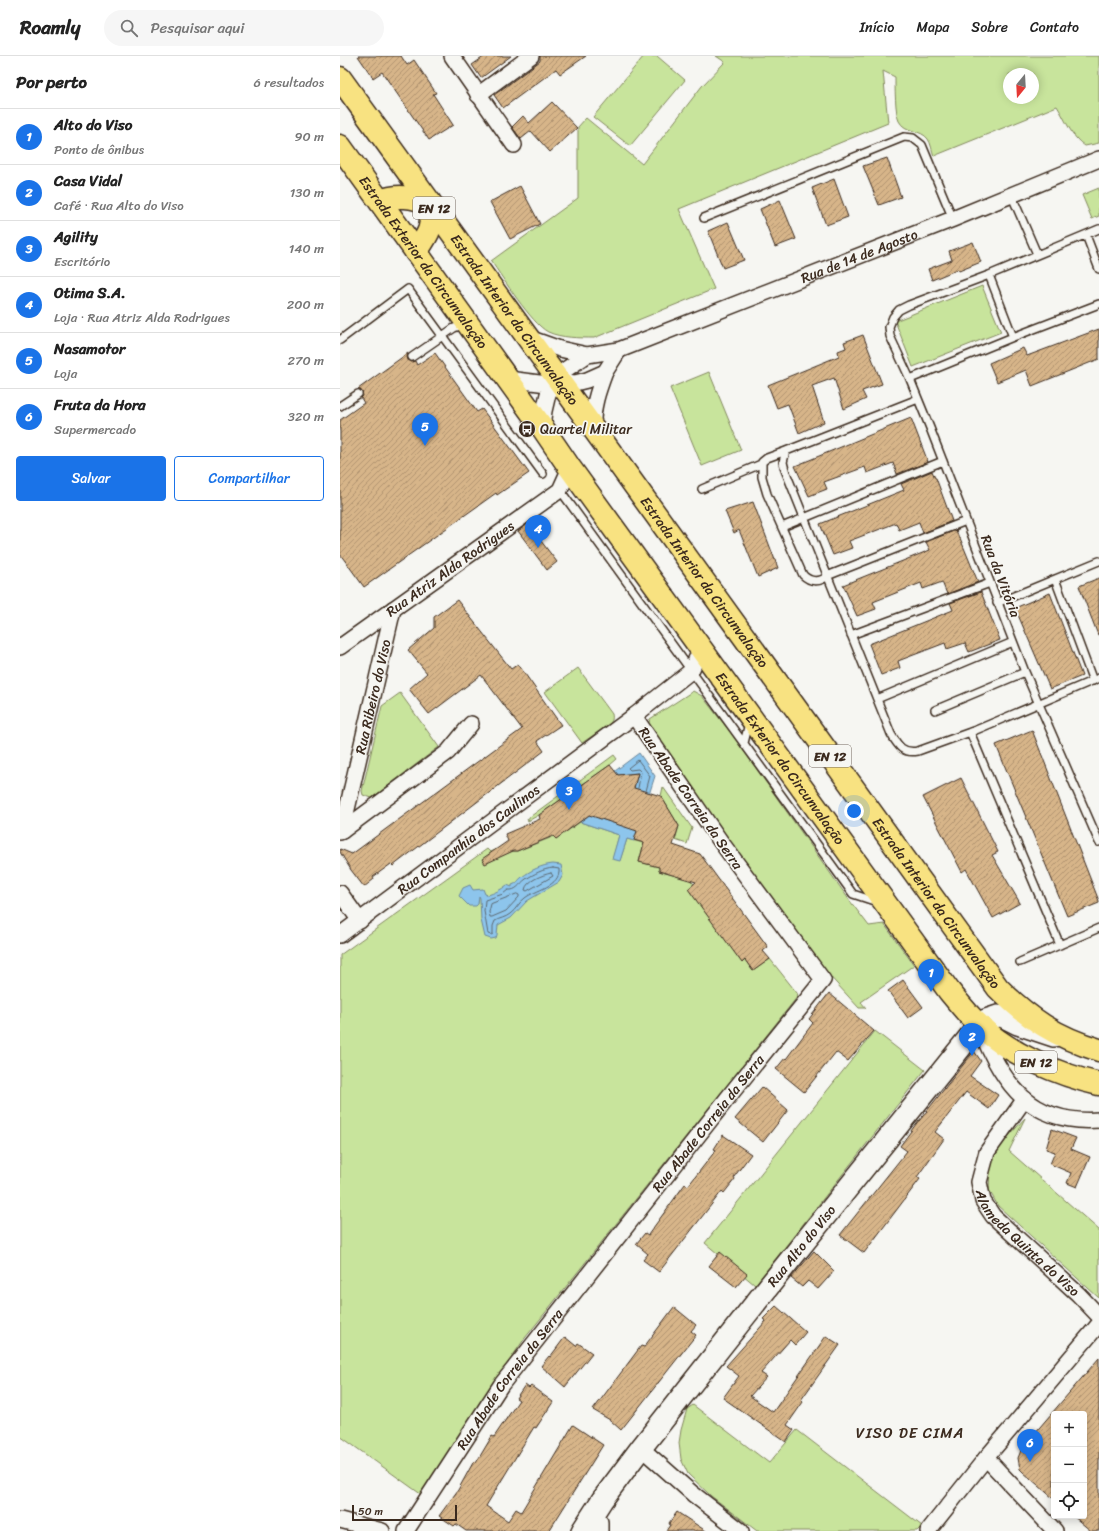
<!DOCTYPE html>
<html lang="pt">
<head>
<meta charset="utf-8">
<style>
  body { margin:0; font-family:Sriracha,sans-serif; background:#f6f6f6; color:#222 }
  .controls { position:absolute; right:12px; bottom:12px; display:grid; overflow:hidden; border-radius:4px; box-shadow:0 2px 10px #0003 }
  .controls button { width:36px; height:36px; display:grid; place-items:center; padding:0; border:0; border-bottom:1px solid #e0e0e0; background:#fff; color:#222; font:20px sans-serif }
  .compass { position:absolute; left:663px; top:12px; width:36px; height:36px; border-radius:50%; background:#fff; box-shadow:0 2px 10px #0003; rotate:198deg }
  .scale { position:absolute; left:12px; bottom:10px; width:105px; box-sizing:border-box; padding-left:4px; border:2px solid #3b2a1e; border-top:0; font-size:11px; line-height:14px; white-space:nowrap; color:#3b2a1e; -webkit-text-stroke:3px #f6f6f2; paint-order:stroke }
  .you { position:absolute; left:514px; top:755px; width:14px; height:14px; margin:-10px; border:3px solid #fff; border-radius:50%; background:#1a73e8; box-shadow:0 0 0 6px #1a73e833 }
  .badge { display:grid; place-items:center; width:26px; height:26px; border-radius:50%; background:#1a73e8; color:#fff; font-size:13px; font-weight:700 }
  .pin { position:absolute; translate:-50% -33px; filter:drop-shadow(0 1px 2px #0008) }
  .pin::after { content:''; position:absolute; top:21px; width:14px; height:12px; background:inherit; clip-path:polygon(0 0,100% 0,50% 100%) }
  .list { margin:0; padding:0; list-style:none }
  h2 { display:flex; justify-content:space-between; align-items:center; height:52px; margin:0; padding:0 16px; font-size:17px }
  h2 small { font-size:13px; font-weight:400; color:#767676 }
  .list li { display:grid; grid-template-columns:26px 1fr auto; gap:12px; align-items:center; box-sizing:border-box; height:56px; padding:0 16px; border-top:1px solid #e0e0e0 }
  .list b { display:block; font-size:15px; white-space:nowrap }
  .list p { margin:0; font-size:13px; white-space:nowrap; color:#767676 }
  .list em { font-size:13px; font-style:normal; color:#767676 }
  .actions { display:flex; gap:8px; padding:12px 16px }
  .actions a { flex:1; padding:9px 0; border:1px solid #1a73e8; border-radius:4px; text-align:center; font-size:14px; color:#1a73e8 }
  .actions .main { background:#1a73e8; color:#fff }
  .icon { flex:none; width:22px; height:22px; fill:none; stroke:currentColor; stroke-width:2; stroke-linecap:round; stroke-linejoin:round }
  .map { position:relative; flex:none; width:759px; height:1475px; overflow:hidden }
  header { display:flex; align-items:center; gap:24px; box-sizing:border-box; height:56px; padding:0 20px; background:#fff; border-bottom:1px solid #e0e0e0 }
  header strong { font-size:19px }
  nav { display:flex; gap:22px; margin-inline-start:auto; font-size:14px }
  .search { width:280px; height:36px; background:#f6f6f6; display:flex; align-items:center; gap:10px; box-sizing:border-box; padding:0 14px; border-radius:22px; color:#767676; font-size:15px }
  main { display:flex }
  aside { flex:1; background:#fff }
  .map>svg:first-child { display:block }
</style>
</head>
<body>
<header>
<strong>Roamly</strong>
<div class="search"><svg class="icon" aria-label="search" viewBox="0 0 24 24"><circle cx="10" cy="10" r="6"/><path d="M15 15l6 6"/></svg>Pesquisar aqui</div>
<nav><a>Início</a><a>Mapa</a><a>Sobre</a><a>Contato</a></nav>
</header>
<main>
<aside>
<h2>Por perto<small>6 resultados</small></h2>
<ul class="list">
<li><span class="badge">1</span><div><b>Alto do Viso</b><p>Ponto de ônibus</p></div><em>90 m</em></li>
<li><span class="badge">2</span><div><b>Casa Vidal</b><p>Café · Rua Alto do Viso</p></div><em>130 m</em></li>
<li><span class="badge">3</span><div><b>Agility</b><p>Escritório</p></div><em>140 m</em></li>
<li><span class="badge">4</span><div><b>Otima S.A.</b><p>Loja · Rua Atriz Alda Rodrigues</p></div><em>200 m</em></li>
<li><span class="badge">5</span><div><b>Nasamotor</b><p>Loja</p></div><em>270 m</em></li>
<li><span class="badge">6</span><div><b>Fruta da Hora</b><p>Supermercado</p></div><em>320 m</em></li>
</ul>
<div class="actions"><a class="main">Salvar</a><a>Compartilhar</a></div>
</aside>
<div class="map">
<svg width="759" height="1475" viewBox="0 0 759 1475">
  <defs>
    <pattern id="building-hatch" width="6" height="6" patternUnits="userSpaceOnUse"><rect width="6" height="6" fill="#d7b589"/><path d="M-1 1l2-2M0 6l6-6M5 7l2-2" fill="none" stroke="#b0936f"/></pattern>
  </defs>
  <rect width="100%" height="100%" fill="#f6f6f2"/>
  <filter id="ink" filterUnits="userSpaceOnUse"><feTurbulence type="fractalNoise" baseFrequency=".025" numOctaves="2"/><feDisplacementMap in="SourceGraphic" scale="8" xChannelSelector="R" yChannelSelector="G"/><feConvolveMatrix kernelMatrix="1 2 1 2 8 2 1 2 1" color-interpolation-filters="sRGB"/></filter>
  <g filter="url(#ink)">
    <path fill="#c8e49c" stroke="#82875d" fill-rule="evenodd" d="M 304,0 L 317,0 L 345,24 L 290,90 L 253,61 Z
      M 376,0 L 759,0 L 759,87 L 745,90 C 731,81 726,64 717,50 L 594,100 C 592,95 591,87 588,83 C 581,73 565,77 559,65 C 555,57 555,30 555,21 L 543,15 L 548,67 L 339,153 L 374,233 L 254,282 C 240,282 221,282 208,276 C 191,267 163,222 151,205 L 238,142 L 238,71 L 246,62 L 302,108 L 362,30 L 385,6 ZM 669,18 L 693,18 L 693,42 L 669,42 Z
      M 759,132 L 759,160 L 752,163 L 742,139 Z
      M 642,230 L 661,276 L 573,311 L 555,265 Z
      M 369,316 L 401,394 L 362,410 L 330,332 Z
      M 238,612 L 272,658 C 273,663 272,666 268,669 L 242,687 L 205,636 Z
      M 353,635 L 362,640 L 391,677 L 510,845 L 529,870 L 544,868 L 574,909 L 521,946 L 526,952 L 519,952 L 486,916 L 340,719 L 308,669 L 310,663 Z
      M 60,637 L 99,691 L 32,742 L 23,739 L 22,735 L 42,650 Z
      M 274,699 L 277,703 L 270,709 L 199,759 L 188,765 L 187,763 Z
      M 323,731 L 352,772 L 347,788 L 335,784 L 339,770 L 321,740 Z
      M 240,766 L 279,779 L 273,802 L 280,804 L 287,783 L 304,787 L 299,806 L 319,811 L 319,815 L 350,824 L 354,828 L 349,833 L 402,906 L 405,904 L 413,915 L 430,903 L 457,937 L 458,940 L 185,1282 L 158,1321 L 82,1439 L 0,1380 L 0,899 L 147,793 L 150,796 L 156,793 L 160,800 L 173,795 L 177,795 L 210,782 L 209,775 L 216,783 Z
      M 535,975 L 585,1014 L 415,1229 L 365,1187 Z
      M 685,1062 L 669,1095 L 759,1174 L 759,1242 L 658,1150 L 649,1134 L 650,1112 L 658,1092 Z
      M 353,1349 L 429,1407 L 457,1374 L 582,1470 L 577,1475 L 417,1475 L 371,1440 L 348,1418 L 341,1403 L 339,1387 L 341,1374 L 347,1353 Z"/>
    <path fill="#8dc5ec" stroke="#6c879a" d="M 299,697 L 315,720 L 294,785 L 287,783 L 280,805 L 272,803 L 279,779 L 240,766 L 254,756 L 258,762 L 283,770 L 298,717 L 278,719 L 275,715 Z
      M 213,808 L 221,809 L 223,819 L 219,826 L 187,845 L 171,862 L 158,869 L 157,879 L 156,882 L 151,883 L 145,881 L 141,864 L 140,842 L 139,840 L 138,848 L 136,850 L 129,850 L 119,840 L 123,832 L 130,829 L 133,834 L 143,833 L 145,838 L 148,839 C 154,837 161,834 167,829 L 172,831 L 172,829 C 178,827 178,824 182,821 C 191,814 202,809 213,808 Z"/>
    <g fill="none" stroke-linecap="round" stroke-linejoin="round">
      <path stroke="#5c6870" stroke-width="1" d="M 298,732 L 301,716 L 298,713 L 290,714 L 288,712 L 298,704 L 310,720 L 306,735
        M 213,812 L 219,813 C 221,830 195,834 185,842 C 179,846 176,854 170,858 C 165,862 160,862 155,865 L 153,870 L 153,878 L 151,879 L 148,878 L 144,855 L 145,844 L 163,838 L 168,834 C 177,835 179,828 186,823 C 194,818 203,813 213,812 Z
        M 211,817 L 213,820 L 187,835 L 185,834 C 186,825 202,819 211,817 Z
        M 177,838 L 179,839 L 179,841 L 166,855 L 152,861 L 150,861 L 149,856 L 151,848 Z"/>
    </g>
    <path fill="url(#building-hatch)" stroke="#3b2a1e" d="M 18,0 L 61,0 L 67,9 L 74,4 L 96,37 L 93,38 L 113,69 L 89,84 L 42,16 L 33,22 Z
      M 145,0 L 171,0 L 141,22 L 132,9 Z
      M 200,0 L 246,0 L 220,18 L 216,13 L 163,52 L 154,39 L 200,5 Z
      M 212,46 L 237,72 L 210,96 L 191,75 L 181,83 L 172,71 L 183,60 L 189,67 Z
      M 547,102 L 561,141 L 539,149 L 523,110 Z
      M 494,123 L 508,161 L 486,169 L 472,132 Z
      M 180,130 L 200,168 L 170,183 L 150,146 Z
      M 440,144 L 456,183 L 435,191 L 420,153 Z
      M 388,166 L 404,204 L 383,212 L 368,175 Z
      M 633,186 L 641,206 L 619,215 L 618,213 L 592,224 L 588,213 L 612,204 L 609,195 Z
      M 759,273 L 759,303 L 692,330 L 686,314 L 657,326 L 649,307 L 683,292 L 687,300 Z
      M 523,279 L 542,328 L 522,335 L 526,343 L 504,353 L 494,322 L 472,330 L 484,366 L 459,377 L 448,348 L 437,352 L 428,329 L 499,300 L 498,295 L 506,292 L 504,286 Z
      M 68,297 L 67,301 L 68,304 L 72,306 L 75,305 L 77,309 L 95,297 L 137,356 L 142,353 L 189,417 L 157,439 L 156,437 L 24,531 L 0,498 L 0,364 L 24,347 L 21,342 L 23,340 L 22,336 L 18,333 Z
      M 571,362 L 588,406 L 557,418 L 553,407 L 527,417 L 525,411 L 484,426 L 487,433 L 469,440 L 455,410 Z
      M 592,415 L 595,422 L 596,422 L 612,465 L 583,477 L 579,466 L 559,474 L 556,467 L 509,485 L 512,492 L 493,499 L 480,468 L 564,434 L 561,428 Z
      M 413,446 L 438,512 L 418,521 L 399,474 L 394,477 L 385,455 Z
      M 188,468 L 217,506 L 207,514 L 178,475 Z
      M 616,474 L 619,482 L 620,482 L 638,526 L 607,538 L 602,526 L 583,533 L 581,527 L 533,546 L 536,553 L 517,560 L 503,529 L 590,494 L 586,486 Z
      M 759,522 L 759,579 L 758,579 L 739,530 Z
      M 641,536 L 660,584 L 629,596 L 625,587 L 607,593 L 605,587 L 558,605 L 560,612 L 541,619 L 529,588 L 613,554 L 610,547 Z
      M 710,537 L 742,620 L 710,633 L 675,552 Z
      M 117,544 L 171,613 L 178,608 L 221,669 L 197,685 L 204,695 L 53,810 L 51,808 L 33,821 L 34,823 L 24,831 L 11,814 L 0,796 L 0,793 L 12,798 L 182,673 L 141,619 L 89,658 L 69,633 L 87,617 L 68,594 L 94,572 L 94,561 Z
      M 692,674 L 759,845 L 759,847 L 727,860 L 656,689 Z
      M 270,709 L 278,719 L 298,717 L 294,732 L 321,740 L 339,770 L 333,789 L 360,798 L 428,891 L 423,895 L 430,903 L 413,915 L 405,904 L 402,907 L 348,833 L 356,826 L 319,815 L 319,811 L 299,806 L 304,787 L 294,784 L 297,775 L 249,759 L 216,783 L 213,780 L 177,795 L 173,795 L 145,808 L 142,803 L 168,785 L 165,778 L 200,763 L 199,759 Z
      M 621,722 L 658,796 L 652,799 L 680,847 L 653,862 L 626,813 L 622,816 L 583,741 Z
      M 563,924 L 583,951 L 568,962 L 548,935 Z
      M 489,937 L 534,975 L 508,1005 L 496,996 L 464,1036 L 436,1013 L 445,1002 L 446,1003 L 473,967 L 469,963 Z
      M 634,995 L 641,1005 L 630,1020 L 658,1039 L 649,1053 L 626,1036 L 595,1076 L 604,1083 L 577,1121 L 580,1123 L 524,1197 L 500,1179 L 567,1095 L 560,1090 L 579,1064 L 579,1065 Z
      M 422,1031 L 448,1054 L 423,1086 L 395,1063 Z
      M 712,1073 L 736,1082 L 731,1093 L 750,1101 L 737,1131 L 727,1127 L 731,1117 L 710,1108 L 715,1096 L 706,1093 Z
      M 383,1079 L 411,1098 L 394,1121 L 395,1123 L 384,1137 L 382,1135 L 319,1216 L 303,1204 L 308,1198 L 296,1188 L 305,1177 L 308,1179 L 345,1128 L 348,1130 L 376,1094 L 374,1093 Z
      M 474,1195 L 494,1215 L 478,1233 L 468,1225 L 462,1231 L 451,1222 Z
      M 380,1196 L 407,1218 L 396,1231 L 369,1210 Z
      M 436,1250 L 466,1276 L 455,1289 L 450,1284 L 421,1317 L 427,1321 L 410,1340 L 433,1356 L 486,1280 L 500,1289 L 461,1344 L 463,1346 L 447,1369 L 454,1374 L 446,1386 L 383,1342 L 399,1320 L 386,1310 L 426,1265 L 423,1263 Z
      M 334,1251 L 356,1269 L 351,1275 L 356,1279 L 281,1374 L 270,1364 L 253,1354 L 301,1290 L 304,1291 Z
      M 225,1281 L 236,1290 L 238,1287 L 252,1297 L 225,1331 L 201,1310 L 209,1300 L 210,1301 Z
      M 759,1302 L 759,1475 L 751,1475 L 733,1460 L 744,1460 L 744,1358 L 714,1358 L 714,1443 L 683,1416 L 680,1413 L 678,1402 L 682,1392 Z
      M 185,1329 L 189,1332 L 191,1330 L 213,1346 L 196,1372 L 194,1371 L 146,1450 L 168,1465 L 176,1453 L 181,1456 L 233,1369 L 263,1389 L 209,1475 L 126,1475 L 116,1468 L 114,1470 L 99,1460 L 118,1434 L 134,1405 L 136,1407 L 152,1380 L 154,1381 L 179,1344 L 176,1342 Z
      M 337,1456 L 366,1475 L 326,1475 L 330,1469 L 329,1467 Z"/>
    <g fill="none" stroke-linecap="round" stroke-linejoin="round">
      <g stroke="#3b2a1e" stroke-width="10">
        <path id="lane" d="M 671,138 L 697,198
          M 364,162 L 564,81 L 573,82 L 582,89 L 613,163
          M 759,173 L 649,219 L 569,249 L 559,254 L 553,261 L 549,271 L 550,280 L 570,323 L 590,372 L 685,616 L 759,786
          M 746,179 L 759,213
          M 649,219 L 673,281
          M 0,284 L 68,233 L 203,418
          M 72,301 L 114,272 L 126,268
          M 570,323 L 673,281 L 759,248
          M 578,343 L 446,395 L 443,406 L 445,414 L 551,678 C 558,690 563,698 578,695 L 636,674 L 759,622
          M 0,350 L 18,338
          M 446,395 L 427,402 L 422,406 L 422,421 L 427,438 L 463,519 C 470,526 480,527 487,520 L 626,465
          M 362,433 L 421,408
          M 220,434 L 513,838 L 537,846
          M 442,471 L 603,405
          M 715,523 L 753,625
          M 657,547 L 759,505
          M 511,579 L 650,527
          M 537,643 L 673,586
          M 595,654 L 685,616
          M 630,676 L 720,889
          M 404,687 L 409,667
          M 680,906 L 759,872"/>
      </g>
      <g stroke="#3b2a1e" stroke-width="18">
        <g id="street">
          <path d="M 112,0 L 174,89"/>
          <path d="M 138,39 L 191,0"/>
          <path d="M 189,282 L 220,293 L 247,299"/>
          <path d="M 168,323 L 207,328 L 218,325 L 235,327 L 247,324 L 265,316 L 279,294"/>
          <path id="s1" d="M 202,371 L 204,355 L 208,338 L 211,333 L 218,325 L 225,314 L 247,299 L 279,294 L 613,163 L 759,103"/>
          <path d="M 253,371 C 252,351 258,335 265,316"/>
          <path id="s2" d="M 0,591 L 220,434 L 230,412"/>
          <path d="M 2,775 L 108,696 L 131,668"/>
          <path id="s3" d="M 0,776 L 2,775 L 53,553"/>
          <path d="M 0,837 L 20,865"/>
          <path id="s4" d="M 0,879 L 294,660 L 351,615 L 361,592"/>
          <path d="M 640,971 C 662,1029 692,1069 759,1064"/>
          <path id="s5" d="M 684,1044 L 647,1096 L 639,1126 L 643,1145 L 653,1160 L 738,1238 L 759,1260"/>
          <path d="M 301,1392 L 353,1438 L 401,1475"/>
          <path d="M 646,1402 L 715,1475"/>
          <path d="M 252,1459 L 260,1466 L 260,1475"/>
          <path d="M 0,1464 L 42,1475"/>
          <path id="s6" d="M 66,1475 L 161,1329 L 394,1034 L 483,924 L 381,786 L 294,660"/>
          <path d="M 588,1475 L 646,1402 L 759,1268"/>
        </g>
      </g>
      <g stroke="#3b2a1e" stroke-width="24">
        <g id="secondary">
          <path id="s7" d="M 242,1475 L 262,1444 L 301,1392 L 429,1230 L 639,969 L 646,964 L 658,960 L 664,961 L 678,968 L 714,980"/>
        </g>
      </g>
      <g stroke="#3b2a1e" stroke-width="25">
        <g id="primary">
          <path id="s8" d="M 0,22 L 658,932 C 689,963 716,981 759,994"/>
          <path id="s9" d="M 0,90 L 202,371 L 230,412 L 609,935 C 618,946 628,959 639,969 C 669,998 719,1019 759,1028"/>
          <path d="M 40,145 C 57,138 73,141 90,147 C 93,172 90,176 76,196"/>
        </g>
      </g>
      <use href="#lane" stroke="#f6f6f2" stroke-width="7"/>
      <use href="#street" stroke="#f6f6f2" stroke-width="15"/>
      <use href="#secondary" stroke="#f6f6f2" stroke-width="21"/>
      <use href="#primary" stroke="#f8e281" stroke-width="22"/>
    </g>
  </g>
  <defs>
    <g id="bus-disc" transform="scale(0.9)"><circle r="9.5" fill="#3b2a1e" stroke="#f6f6f2"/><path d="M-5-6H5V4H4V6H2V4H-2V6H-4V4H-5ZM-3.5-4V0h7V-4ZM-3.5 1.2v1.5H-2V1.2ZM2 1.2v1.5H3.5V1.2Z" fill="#fff"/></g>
  </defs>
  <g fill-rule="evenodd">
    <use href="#bus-disc" x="187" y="373"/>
  </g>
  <g text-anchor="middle" stroke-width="3.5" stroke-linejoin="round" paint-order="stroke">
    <g fill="#f6f6f2" stroke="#73675e" stroke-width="1">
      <rect x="73" y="141" width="42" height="22" rx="3"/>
      <rect x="469" y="689" width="42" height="22" rx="3"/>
      <rect x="675" y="995" width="42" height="22" rx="3"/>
    </g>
    <g font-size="13" font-weight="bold" fill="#3b2a1e">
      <text x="94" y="157">EN 12</text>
      <text x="490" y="705">EN 12</text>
      <text x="696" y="1011">EN 12</text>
    </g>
    <g font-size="14" fill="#3b2a1e" stroke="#f6f6f2">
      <text dy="5" stroke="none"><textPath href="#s1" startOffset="380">Rua de 14 de Agosto</textPath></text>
      <text dy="5" stroke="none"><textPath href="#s9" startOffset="143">Estrada Exterior da Circunvalação</textPath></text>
      <text dy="5" stroke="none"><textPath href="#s8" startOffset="298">Estrada Interior da Circunvalação</textPath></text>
      <text dy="5" stroke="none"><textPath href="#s2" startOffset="135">Rua Atriz Alda Rodrigues</textPath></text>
      <text transform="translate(661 520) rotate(69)" y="5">Rua da Vitória</text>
      <text dy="5" stroke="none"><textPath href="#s8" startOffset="622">Estrada Interior da Circunvalação</textPath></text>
      <text dy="5" stroke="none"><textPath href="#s3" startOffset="140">Rua Ribeiro do Viso</textPath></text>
      <text dy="5" stroke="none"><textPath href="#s9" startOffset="754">Estrada Exterior da Circunvalação</textPath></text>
      <text transform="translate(351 742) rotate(55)" y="5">Rua Abade Correia da Serra</text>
      <text dy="5" stroke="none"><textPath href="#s4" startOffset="160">Rua Companhia dos Caulinos</textPath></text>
      <text dy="5" stroke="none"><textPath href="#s8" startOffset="1018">Estrada Interior da Circunvalação</textPath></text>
      <text dy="5" stroke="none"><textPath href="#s6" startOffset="508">Rua Abade Correia da Serra</textPath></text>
      <text dy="5" stroke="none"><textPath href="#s5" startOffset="175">Alameda Quinta do Viso</textPath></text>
      <text dy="5" stroke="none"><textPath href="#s7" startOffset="360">Rua Alto do Viso</textPath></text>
      <text dy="5" stroke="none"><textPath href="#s6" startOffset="184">Rua Abade Correia da Serra</textPath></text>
    </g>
    <g font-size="14" fill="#3b2a1e" stroke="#f6f6f2" text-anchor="start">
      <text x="200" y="378">Quartel Militar</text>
    </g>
    <g font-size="15" letter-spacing="1" fill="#3b2a1e" stroke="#f6f6f2">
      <text x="570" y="1382">VISO DE CIMA</text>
    </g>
  </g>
</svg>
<div class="controls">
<button>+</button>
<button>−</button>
<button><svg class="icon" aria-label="locate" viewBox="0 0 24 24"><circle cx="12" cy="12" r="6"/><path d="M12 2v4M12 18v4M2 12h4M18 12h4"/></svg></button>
</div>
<svg class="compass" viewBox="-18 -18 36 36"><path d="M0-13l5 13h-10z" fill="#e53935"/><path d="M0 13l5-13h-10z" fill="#767676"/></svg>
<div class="scale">50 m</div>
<div class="you"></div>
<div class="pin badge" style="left:591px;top:936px">1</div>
<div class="pin badge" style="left:632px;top:1000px">2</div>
<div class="pin badge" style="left:229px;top:754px">3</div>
<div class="pin badge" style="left:198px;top:492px">4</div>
<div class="pin badge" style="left:85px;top:390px">5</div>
<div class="pin badge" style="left:690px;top:1406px">6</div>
</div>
</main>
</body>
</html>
